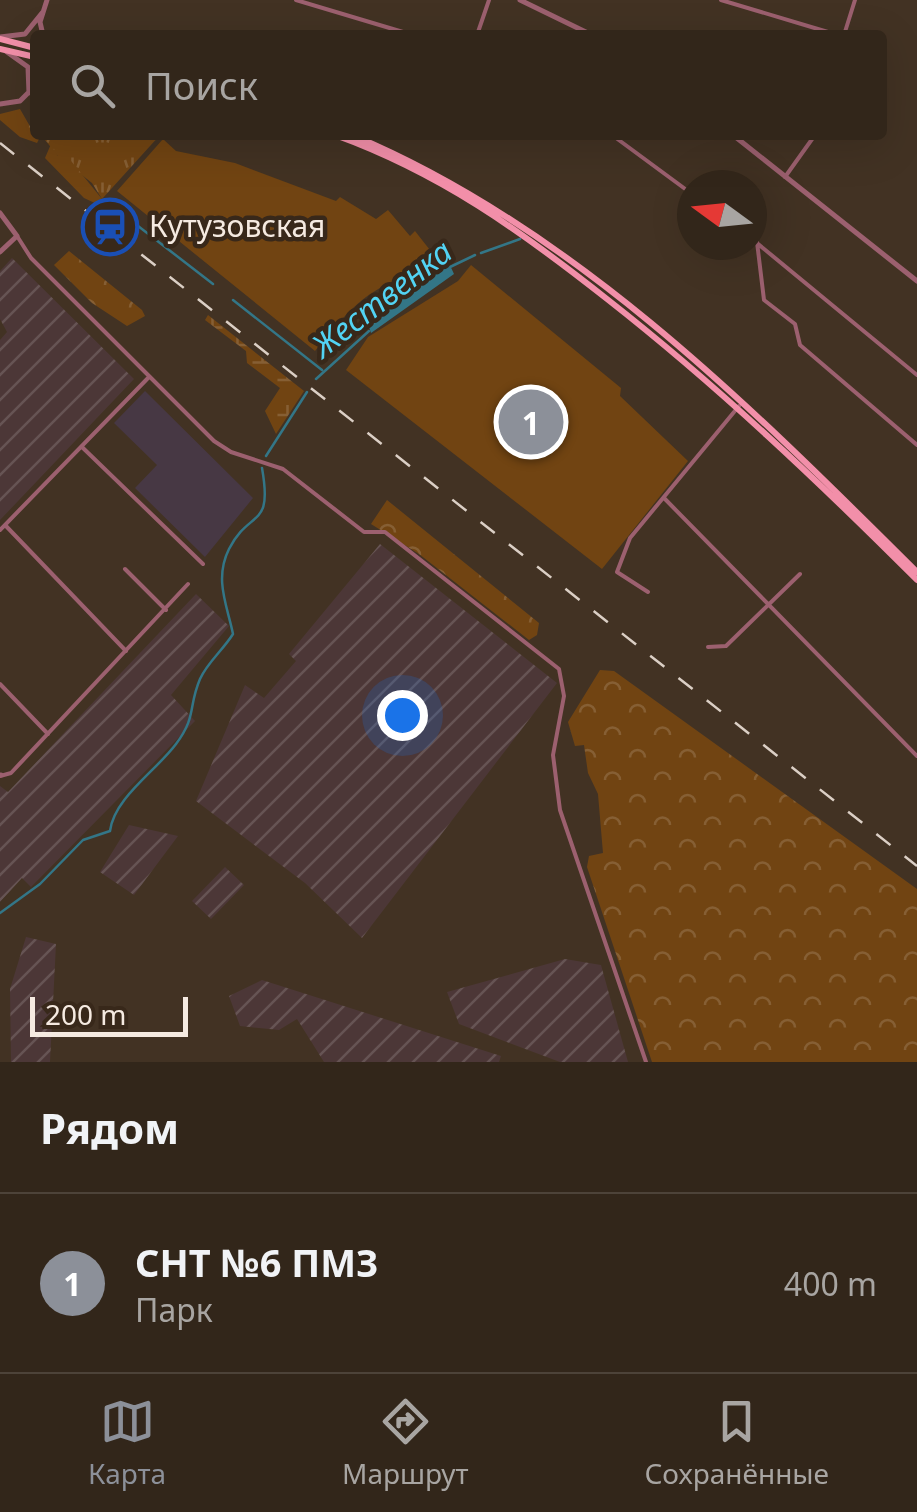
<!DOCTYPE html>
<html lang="ru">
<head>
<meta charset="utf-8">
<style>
  body { margin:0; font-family:"Noto Sans",sans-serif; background:#3a2e23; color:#f1f3f6 }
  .compass { position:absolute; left:677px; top:170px; width:90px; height:90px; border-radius:50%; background:#32261a; box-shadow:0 10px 40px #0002; rotate:285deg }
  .scale { position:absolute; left:30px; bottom:25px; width:158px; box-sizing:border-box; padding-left:10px; border:5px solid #f5eae1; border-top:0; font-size:28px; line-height:35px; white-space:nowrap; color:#f5eae1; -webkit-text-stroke:8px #38281a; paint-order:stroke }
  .you { position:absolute; left:402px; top:715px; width:35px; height:35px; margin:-25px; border:8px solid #fff; border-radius:50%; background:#1a73e8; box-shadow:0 0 0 15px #1a73e833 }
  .badge { display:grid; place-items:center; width:65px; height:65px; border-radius:50%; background:#8c9099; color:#fff; font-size:32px; font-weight:700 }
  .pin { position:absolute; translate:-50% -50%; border:5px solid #fff; box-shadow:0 2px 10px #0006 }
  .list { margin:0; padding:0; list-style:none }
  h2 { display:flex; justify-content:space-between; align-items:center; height:130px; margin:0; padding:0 40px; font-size:42px }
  h2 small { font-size:32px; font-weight:400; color:#a8a5a2 }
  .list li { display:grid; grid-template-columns:65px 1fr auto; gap:30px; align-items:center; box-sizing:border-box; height:180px; padding:0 40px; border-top:2px solid #4d4339 }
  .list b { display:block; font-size:38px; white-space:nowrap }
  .list p { margin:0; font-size:32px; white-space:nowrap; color:#a8a5a2 }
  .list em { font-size:32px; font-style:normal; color:#a8a5a2 }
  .icon { flex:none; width:55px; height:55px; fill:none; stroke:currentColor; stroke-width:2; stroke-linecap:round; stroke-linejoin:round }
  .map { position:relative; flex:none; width:917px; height:1062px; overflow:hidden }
  .search { position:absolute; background:#32261a; box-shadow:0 10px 40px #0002; left:30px; right:30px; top:30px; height:110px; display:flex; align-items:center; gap:25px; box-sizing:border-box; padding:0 35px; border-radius:10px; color:#a8a5a2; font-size:38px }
  .sheet { height:310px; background:#32261a }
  nav { display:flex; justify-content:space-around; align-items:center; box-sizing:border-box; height:140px; border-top:2px solid #4d4339; background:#32261a; font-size:28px; color:#a8a5a2 }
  nav a { display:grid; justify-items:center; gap:5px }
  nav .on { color:#8c9099 }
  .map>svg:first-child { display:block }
</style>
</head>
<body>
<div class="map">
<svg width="917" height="1062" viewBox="0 0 917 1062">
  <defs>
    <pattern id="industrial-furrows" width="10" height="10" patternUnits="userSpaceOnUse" patternTransform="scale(2.5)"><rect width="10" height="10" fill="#4c3737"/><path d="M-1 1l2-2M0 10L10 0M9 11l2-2" fill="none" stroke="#665454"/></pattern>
    <pattern id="grass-tufts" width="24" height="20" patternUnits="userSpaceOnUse" patternTransform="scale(2.5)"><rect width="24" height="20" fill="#714412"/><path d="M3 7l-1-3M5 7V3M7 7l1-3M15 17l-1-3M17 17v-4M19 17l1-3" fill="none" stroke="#865f34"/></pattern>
    <pattern id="forest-crowns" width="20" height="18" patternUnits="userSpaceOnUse" patternTransform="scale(2.5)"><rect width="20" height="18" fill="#714412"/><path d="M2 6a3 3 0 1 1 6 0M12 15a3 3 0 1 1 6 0" fill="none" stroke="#865f34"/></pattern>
    <pattern id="wetland-marsh" width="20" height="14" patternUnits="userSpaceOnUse" patternTransform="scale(2.5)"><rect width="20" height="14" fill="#714412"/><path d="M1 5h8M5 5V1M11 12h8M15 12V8" fill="none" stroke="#865f34"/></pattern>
  </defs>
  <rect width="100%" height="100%" fill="#423223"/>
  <path fill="#473844" d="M 145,391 L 253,498 L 205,557 L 135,488 L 157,465 L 114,423 Z"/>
  <path fill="url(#industrial-furrows)" d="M 12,258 L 134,379 L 0,520 L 0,340 L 7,332 L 0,319 L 0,271 Z
    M 380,544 L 557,683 L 362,938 L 305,883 L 196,801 L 245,685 L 264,698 L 296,661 L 289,654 Z
    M 196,594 L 229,626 L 171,695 L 195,721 L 31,887 L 22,878 L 0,902 L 0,786 L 8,792 Z
    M 129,825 L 178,836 L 134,895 L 100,872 Z
    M 225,867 L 244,885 L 211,919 L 192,901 Z
    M 26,937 L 56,944 L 50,1062 L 11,1062 L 10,989 Z
    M 565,959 L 601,965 L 628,1062 L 560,1062 L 459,1024 L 447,992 Z
    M 262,980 L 501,1056 L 499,1062 L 324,1062 L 297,1019 L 279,1030 L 240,1026 L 229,996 Z"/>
  <path fill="url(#grass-tufts)" d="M 41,135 L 160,135 L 102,199 L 92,183 L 58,156 Z"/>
  <path fill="url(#forest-crowns)" d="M 20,109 L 35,135 L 41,135 L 37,143 L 20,137 L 0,120 L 0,114 Z
    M 51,144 L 58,156 L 67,156 L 102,199 L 97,204 L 84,198 L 45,158 Z
    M 69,251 L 142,310 L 145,316 L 127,326 L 92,303 L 54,265 Z
    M 387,500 L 539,623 L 537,635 L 529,640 L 419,554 L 371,524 Z
    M 600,670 L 614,671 L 917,889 L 917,1062 L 652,1062 L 587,867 L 589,856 L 603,853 L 598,794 L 588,773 L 584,745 L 575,746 L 568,722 Z"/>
  <path fill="url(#wetland-marsh)" d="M 208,315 L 304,391 L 276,434 L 265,411 L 280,388 L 247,363 L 246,351 L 205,320 Z"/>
  <path fill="#714412" d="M 163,139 L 176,151 L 235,163 L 336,201 L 340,197 L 376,219 L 388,210 L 410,236 L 415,231 L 437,259 C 417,273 402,276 380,288 C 353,303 335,327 315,351 L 117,191 Z
    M 471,265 L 621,388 L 620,396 L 688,461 L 602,569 L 346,370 L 368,337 L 458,281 Z"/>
  <path fill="#337687" d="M 448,261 L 454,274 L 371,333 L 368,324 C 386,297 421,278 448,261 Z"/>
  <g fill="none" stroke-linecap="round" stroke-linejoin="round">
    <path stroke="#337687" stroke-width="2.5" d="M 107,202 L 213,284
      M 481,253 L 520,239
      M 450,267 L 475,255
      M 233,300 L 322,370
      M 316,379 L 369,331
      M 266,456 L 307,392
      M 0,913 L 40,884 L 83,840 L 110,831 C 114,798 156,771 176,744 C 197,716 188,707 200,679 C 207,663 223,650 233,634 C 227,605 214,579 229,549 C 250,508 273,530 262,468"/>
    <path stroke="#9c606f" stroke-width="4" d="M 296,0 L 413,35
      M 721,0 L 838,35
      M 477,35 L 489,0
      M 844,35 L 855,0
      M 612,135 L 692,194
      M 785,177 L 815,135
      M 17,236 L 31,258 L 214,441 L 231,452 L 283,469 L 364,532 L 385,532 L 559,669 L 564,696 L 553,755 L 560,810 L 646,1062
      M 752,239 L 917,375
      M 757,242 L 764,300 L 795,324 L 800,345 L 917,445
      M 83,448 L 203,564
      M 664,498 L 917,756
      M 5,525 L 126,651
      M 0,530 L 149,377
      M 125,569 L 166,610
      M 648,592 L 617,572 L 630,538 L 739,406
      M 708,647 L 726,646 L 800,574
      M 0,684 L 48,734
      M 0,776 L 11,773 L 188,584"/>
    <path stroke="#9c606f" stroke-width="5" d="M 520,0 L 592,35
      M 43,35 L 40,22 L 47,0
      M 0,37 L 25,34 L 42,13
      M 7,52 L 28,67 L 29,93
      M 0,104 L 20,101 L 35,86
      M 733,135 L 917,281
      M 0,213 L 17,236 L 0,252
      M 0,775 L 1,775"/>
    <path stroke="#f28fa9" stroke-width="6" d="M 0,39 L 35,48
      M 0,49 L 35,57
      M 335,135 C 440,173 521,231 607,299 C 718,386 818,481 917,580
      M 352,135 C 572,227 750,406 917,572"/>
    <path stroke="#dbcfc5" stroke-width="2.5" stroke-dasharray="18 18" stroke-linecap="butt" d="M 0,143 L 917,866"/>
  </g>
  <defs>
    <g id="station-ring" transform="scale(2.875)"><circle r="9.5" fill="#38281a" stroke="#1a4fb4" stroke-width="1.5"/><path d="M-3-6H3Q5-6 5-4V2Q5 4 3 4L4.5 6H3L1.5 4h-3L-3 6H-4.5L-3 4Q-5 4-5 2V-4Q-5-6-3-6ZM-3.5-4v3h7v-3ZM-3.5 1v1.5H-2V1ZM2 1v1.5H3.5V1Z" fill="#1a4fb4"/></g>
  </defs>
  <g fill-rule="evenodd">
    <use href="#station-ring" x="110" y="227"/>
  </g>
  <g text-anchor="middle" stroke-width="9" stroke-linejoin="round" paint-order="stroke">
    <g font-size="30" fill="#f5eae1" stroke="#38281a" text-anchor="start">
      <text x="149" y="237">Кутузовская</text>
    </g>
    <g font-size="32" font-style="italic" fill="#52d3f3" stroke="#38281a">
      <text transform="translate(382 299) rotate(-38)" y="11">Жественка</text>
    </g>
  </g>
</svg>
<svg class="compass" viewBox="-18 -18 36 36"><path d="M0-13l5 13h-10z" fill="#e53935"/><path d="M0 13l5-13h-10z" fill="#a8a5a2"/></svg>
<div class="scale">200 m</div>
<div class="you"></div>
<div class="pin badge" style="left:531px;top:422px">1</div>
<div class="search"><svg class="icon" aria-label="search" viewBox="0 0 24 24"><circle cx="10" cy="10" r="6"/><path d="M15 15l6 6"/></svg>Поиск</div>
</div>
<section class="sheet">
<h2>Рядом<small></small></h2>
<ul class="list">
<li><span class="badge">1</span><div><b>СНТ №6 ПМЗ</b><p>Парк</p></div><em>400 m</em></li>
</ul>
</section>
<nav>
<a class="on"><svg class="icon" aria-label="map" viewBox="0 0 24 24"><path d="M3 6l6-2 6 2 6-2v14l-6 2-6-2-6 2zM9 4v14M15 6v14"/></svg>Карта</a>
<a><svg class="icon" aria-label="directions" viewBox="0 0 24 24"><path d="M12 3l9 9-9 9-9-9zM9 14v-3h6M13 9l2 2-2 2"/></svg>Маршрут</a>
<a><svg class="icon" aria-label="saved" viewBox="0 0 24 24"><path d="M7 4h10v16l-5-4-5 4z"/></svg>Сохранённые</a>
</nav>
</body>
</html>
